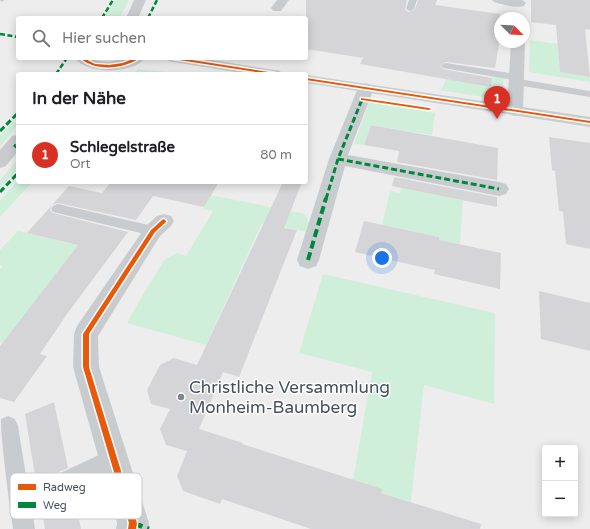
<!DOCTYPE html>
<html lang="de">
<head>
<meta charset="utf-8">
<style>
  body { margin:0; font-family:"Varela Round",sans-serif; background:#f2f2f2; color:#202124 }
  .controls { position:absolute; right:12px; bottom:12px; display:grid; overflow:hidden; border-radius:4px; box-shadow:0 2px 10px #0003 }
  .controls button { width:36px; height:36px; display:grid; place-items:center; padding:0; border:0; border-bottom:1px solid #e0e0e0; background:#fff; color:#202124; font:20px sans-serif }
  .compass { position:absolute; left:494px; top:12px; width:36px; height:36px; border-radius:50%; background:#fff; box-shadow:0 2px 10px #0003; rotate:114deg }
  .you { position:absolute; left:382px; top:258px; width:14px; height:14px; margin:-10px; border:3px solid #fff; border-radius:50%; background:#1a73e8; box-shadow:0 0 0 6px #1a73e833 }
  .badge { display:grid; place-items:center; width:26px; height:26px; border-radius:50%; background:#d93025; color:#fff; font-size:13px; font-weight:700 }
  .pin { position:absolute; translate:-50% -33px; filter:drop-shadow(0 1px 2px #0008) }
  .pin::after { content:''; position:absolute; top:21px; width:14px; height:12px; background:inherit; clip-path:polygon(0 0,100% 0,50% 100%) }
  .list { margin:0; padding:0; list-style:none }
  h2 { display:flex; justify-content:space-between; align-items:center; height:52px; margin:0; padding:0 16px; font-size:17px }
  h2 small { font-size:13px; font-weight:400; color:#757577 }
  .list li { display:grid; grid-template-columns:26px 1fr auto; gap:12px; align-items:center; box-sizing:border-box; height:60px; padding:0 16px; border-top:1px solid #e0e0e0 }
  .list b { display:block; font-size:15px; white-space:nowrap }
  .list p { margin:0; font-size:13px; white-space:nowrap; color:#757577 }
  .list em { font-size:13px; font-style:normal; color:#757577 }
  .icon { flex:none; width:22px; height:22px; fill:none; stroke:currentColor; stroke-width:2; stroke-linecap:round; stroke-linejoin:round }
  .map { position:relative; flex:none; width:590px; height:529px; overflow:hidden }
  .search { position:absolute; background:#fff; box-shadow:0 2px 10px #0003; left:16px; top:16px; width:292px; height:44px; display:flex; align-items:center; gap:10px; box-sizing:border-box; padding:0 14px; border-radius:4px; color:#757577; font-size:15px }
  .panel { position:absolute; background:#fff; box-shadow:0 2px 10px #0003; left:16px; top:72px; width:292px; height:112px; border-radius:4px }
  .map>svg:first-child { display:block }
</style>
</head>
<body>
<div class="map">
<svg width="590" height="529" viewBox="0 0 590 529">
  <rect width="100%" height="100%" fill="#eeeded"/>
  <path fill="#d0efda" d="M 115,0 L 129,0 L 120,18 L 104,18 Z
    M 530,40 L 558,44 L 560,72 L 590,77 L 590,82 L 529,72 Z
    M 138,69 L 188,74 L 133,74 Z
    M 492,76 L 504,78 L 502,93 L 497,97 L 488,98 L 441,90 L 446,79 L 491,86 Z
    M 369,102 L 435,113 L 432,135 L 371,125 L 364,145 L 354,144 Z
    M 14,121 L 17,125 L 0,147 L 0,135 Z
    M 18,159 L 18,169 L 0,188 L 0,180 Z
    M 403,178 L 411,179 L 409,189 L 463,200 L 460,244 L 439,240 L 439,237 L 382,225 L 390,191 L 400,193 Z
    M 18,180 L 18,182 L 32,182 L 0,217 L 0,201 Z
    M 211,195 L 305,214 L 314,233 L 262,223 L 206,345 L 127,323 L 138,303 L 164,260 L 177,253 L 186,256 L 213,211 L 203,209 Z
    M 18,231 L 78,245 L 3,342 L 0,342 L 0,269 L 3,266 L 0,265 L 0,250 Z
    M 323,274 L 495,313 L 494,404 L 424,385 L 411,502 L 381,493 L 381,489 L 353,480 L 372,372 L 299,353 Z"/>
  <path fill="#d5d5d7" d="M 306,0 L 407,0 L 405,10 L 409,12 L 415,9 L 418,0 L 437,0 L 435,5 L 500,14 L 500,38 L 495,68 L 446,62 L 440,66 L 443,69 L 492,78 L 491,87 L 360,64 L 363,58 L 306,49 Z
    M 531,0 L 590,0 L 590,30 L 585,29 L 590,77 L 560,72 L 556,25 L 531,22 Z
    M 371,125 L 498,148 L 497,180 L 397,162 L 399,151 L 364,145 Z
    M 549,137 L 590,143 L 590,249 L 566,244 L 563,212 L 559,211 L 555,171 L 552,170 Z
    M 394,177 L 497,197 L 497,207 L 392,186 Z
    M 111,182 L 219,182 L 204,207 L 153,196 L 136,220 L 58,203 L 52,205 L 69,186 L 102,193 Z
    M 283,182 L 302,182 L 284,228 L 297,230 L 239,377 L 223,372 L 199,429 L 243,443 L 242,444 L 382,489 L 381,493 L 481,524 L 480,529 L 311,529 L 222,499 L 220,504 L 183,491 L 177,476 L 187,451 L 166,445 L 160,429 L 170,409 L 151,404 L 147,390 L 160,365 L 174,358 L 197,365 Z
    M 52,205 L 50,210 L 53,213 L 128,232 L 67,314 L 40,354 L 47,356 L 14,402 L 0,398 L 0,346 L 78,245 L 27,233 Z
    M 364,221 L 439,237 L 439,240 L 501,253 L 500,289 L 434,274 L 435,270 L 355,252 Z
    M 539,291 L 590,303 L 590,351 L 541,339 Z
    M 54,402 L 68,468 L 36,482 L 25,414 Z
    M 73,490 L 81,529 L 45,529 L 41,506 Z"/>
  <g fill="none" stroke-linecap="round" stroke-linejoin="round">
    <path fill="#c9ccce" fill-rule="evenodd" d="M 0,0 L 5,0 L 1,2 Z
      M 409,0 L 417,0 L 414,9 L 410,11 L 406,9 Z
      M 446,63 L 516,74 L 521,77 L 519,79 L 590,91 L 590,97 L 516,85 L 511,82 L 513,80 L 443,68 L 441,66 L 443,64 Z
      M 58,204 L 153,226 L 158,227 L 160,231 L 158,235 L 153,236 L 53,212 L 51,209 L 53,206 Z
      M 8,416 L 15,419 L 18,426 L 28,488 L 114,448 L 121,451 L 124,458 L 121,465 L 32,509 L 35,529 L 13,529 C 10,509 0,433 1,419 Z"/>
    <path fill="#c9ccce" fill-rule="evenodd" d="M 277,0 L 289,0 L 281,11 L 273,11 L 271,8 Z
      M 492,0 L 522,0 L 526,3 L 524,6 C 515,8 503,5 494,2 Z
      M 524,41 L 525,42 L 523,111 L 521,114 L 515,116 L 509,114 L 507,111 L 511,42 Z
      M 366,83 L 371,85 L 374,88 L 348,155 L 499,182 L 506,184 L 509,189 L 506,194 L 499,196 L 345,166 L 319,260 L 316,266 L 308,269 L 300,266 L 297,260 L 329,159 L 358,88 L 361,85 Z
      M 164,214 L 171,216 L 174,221 L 171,226 L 160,236 L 98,336 L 99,367 L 149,523 L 148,529 L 116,529 L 117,523 L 73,367 L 74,334 L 77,326 L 146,226 L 157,216 Z"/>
    <path fill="#c9ccce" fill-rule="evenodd" d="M 134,0 L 146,0 L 138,18 L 126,18 Z
      M 75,58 L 91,58 L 98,61 L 109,62 L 127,58 L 145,58 C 134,74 86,75 75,58 Z
      M 166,58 L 200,58 L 275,70 L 280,71 L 282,74 L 247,74 L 173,62 L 168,61 Z
      M 306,75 L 590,117 L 590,127 L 306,83 Z
      M 18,135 L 18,151 L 6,166 L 0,168 L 0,150 L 12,136 Z"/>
    <path stroke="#00873e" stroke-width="2.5" stroke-dasharray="5 2.5" stroke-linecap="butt" d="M 102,18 L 113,0
      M 148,18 L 157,0
      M 0,34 L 18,37
      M 56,74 L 67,58"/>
    <path stroke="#00873e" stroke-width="3" stroke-dasharray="6 3" stroke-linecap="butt" d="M 0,131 L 18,113
      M 14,145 L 18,148
      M 338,159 L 499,189
      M 0,192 L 18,173
      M 326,199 L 338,159 L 363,97"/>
    <path stroke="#00873e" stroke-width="4" stroke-dasharray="8 4" stroke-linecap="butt" d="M 308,260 L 326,198"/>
    <path stroke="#00873e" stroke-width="5" stroke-dasharray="10 5" stroke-linecap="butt" d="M 133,523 L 149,529"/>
    <g stroke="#fff" stroke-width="3">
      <path id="cycleway" d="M 80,58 L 84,58 L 89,61 L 95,64 L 109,65 L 123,63 L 135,58 L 140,58 C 123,69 96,72 80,58 Z
        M 171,58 L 179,58 L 275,73 L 277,74 L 269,74 L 173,59 Z
        M 306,78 L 590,121 L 590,123 L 306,80 Z
        M 361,98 L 429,108 L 431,109 L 429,110 L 362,100 L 361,100 Z
        M 164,219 L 166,221 L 166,222 L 155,232 L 89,334 L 89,367 L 137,523 L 136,529 L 128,529 L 129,523 L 83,367 L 83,334 L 151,230 L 162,220 Z"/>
    </g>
    <use href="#cycleway" fill="#e8590c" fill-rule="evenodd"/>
  </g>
  <circle fill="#80878d" stroke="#fff" stroke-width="1.5" cx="181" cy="397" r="4"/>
  <g text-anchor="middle" stroke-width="3" stroke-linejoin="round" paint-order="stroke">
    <g font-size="17" fill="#44505a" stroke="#fff" text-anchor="start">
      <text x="189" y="393">Christliche Versammlung<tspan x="189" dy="20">Monheim-Baumberg</tspan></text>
    </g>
  </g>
  <rect x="10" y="473" width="132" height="46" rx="6" fill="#fff" stroke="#c7cace" stroke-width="1"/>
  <rect x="18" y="484" width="18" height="6" fill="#e8590c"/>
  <rect x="18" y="502" width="18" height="6" fill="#00873e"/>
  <g font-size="11" fill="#44505a">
    <text x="43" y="491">Radweg</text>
    <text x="43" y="509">Weg</text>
  </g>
</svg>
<div class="controls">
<button>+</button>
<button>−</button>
</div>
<svg class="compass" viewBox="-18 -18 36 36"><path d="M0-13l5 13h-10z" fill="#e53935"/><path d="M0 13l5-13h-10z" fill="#757577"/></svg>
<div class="you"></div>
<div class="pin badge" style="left:497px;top:119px">1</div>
<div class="search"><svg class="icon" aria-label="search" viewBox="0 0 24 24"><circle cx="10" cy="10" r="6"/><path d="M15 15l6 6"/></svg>Hier suchen</div>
<section class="panel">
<h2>In der Nähe<small></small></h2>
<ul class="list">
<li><span class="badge">1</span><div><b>Schlegelstraße</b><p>Ort</p></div><em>80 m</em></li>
</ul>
</section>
</div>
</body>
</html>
